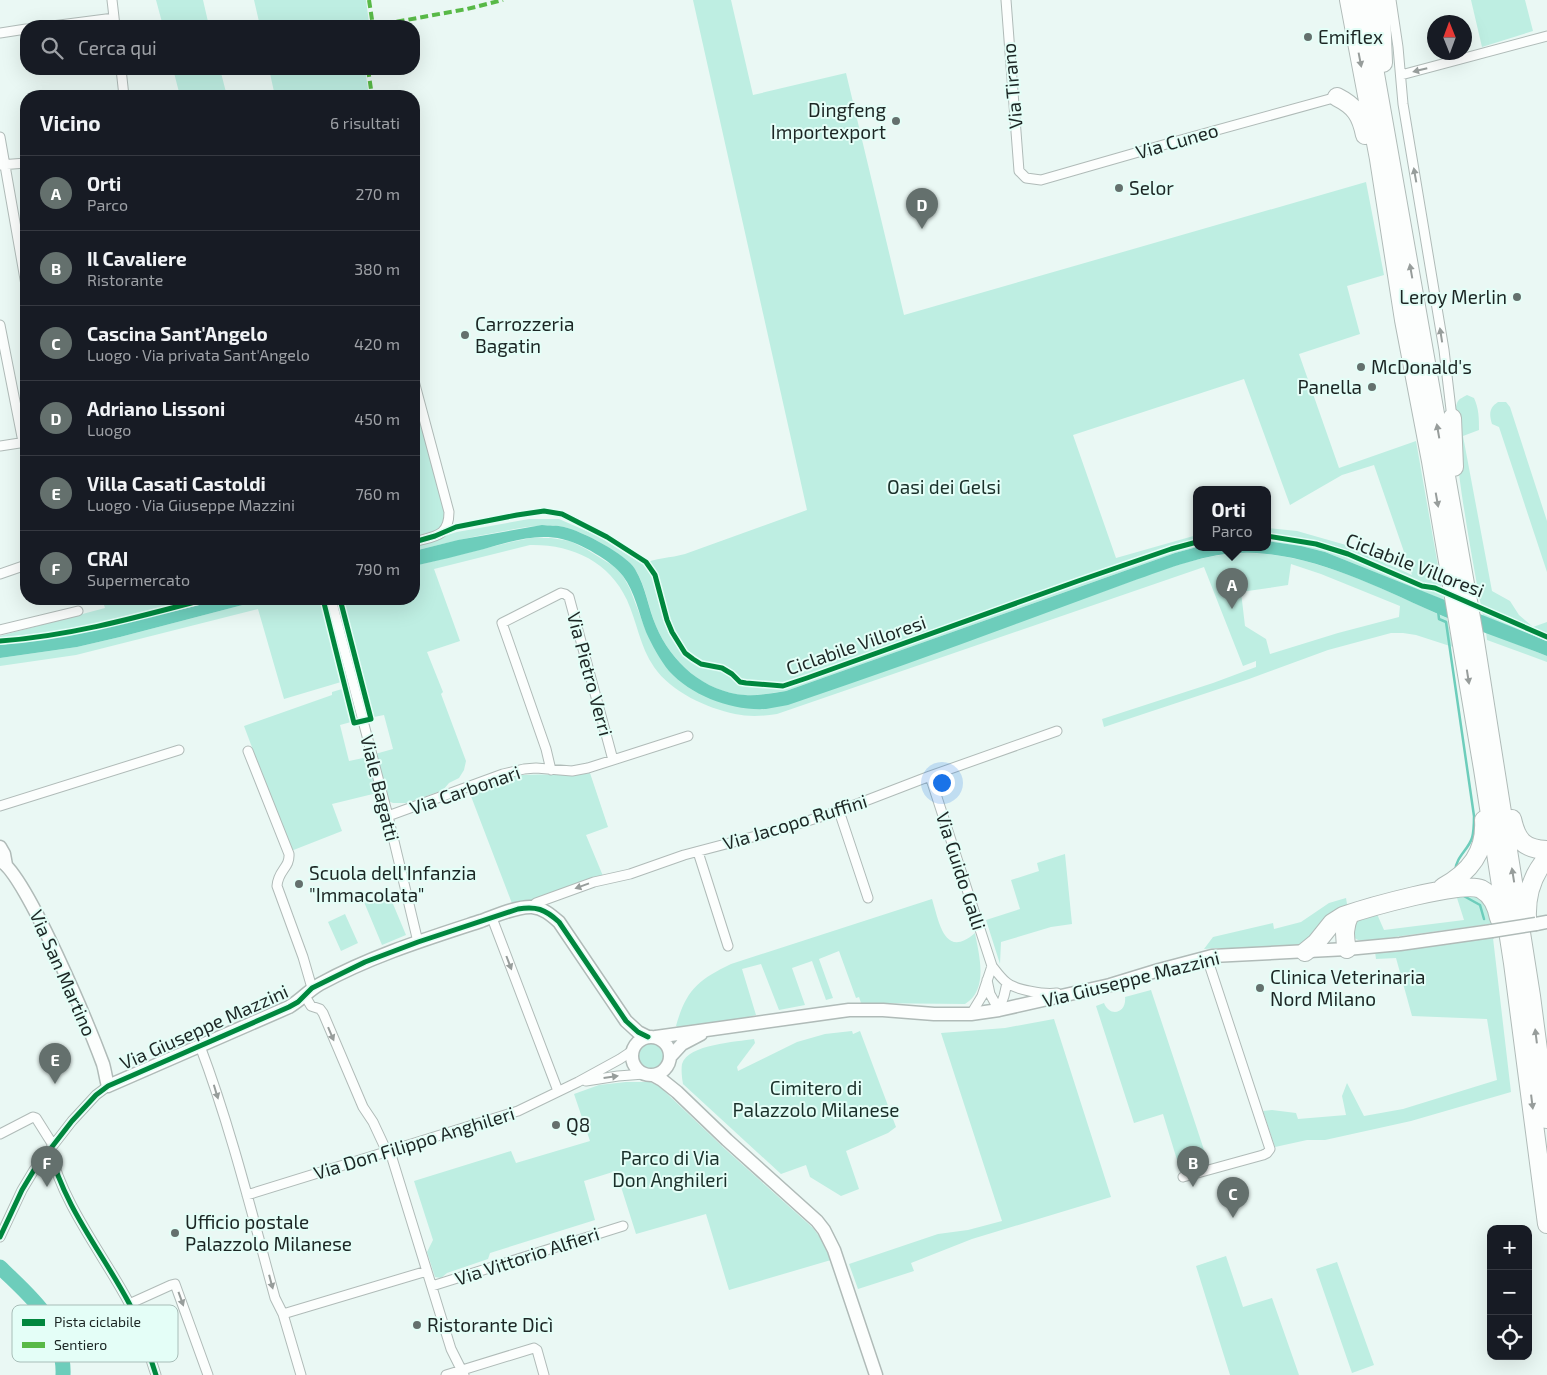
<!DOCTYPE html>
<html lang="it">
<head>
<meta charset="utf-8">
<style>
  body { margin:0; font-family:"Exo 2",sans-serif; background:#20242c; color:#f1f3f6 }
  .controls { position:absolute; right:15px; bottom:15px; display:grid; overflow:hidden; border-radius:10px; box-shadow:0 5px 20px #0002 }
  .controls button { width:45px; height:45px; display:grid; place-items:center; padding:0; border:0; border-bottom:1px solid #363941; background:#171b24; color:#f1f3f6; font:25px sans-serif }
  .compass { position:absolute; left:1427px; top:15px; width:45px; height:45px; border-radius:50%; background:#171b24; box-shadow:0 5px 20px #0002; rotate:359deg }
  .you { position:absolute; left:941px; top:782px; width:18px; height:18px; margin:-12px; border:4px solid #fff; border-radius:50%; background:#1a73e8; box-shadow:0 0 0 8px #1a73e833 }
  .badge { display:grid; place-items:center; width:32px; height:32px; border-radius:50%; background:#64706d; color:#fff; font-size:16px; font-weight:700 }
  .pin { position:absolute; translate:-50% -41px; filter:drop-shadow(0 1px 2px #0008) }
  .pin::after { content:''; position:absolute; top:26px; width:18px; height:15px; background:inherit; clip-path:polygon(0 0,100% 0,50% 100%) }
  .popup { position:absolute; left:1193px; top:486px; width:78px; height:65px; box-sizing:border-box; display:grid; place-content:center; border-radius:10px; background:#171b24; filter:drop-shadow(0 1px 4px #0005); font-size:16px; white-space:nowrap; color:#9ea1a6 }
  .popup b { font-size:19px; color:#f1f3f6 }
  .popup::after { content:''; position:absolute; left:50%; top:100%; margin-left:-10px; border:10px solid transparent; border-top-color:#171b24 }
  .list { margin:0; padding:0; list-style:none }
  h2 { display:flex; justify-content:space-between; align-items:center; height:65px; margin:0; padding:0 20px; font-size:21px }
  h2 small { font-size:16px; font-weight:400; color:#9ea1a6 }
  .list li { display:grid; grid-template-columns:32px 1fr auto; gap:15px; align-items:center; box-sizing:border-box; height:75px; padding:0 20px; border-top:1px solid #363941 }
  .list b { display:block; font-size:19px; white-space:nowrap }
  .list p { margin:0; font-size:16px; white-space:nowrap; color:#9ea1a6 }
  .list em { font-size:16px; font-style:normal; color:#9ea1a6 }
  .icon { flex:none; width:28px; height:28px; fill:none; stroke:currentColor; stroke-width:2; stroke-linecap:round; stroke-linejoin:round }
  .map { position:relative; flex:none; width:1547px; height:1375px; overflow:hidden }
  .search { position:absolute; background:#171b24; box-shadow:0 5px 20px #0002; left:20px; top:20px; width:400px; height:55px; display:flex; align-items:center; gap:12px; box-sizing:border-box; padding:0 18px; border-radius:20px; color:#9ea1a6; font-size:19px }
  .panel { position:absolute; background:#171b24; box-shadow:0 5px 20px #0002; left:20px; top:90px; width:400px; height:515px; border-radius:20px }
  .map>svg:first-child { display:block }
</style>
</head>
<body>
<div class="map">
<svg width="1547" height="1375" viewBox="0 0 1547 1375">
  <rect width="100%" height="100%" fill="#eaf8f4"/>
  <path fill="#beeee2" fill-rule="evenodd" d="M 156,0 L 203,0 L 209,26 L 163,26 Z
    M 254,0 L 366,0 L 369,23 L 369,26 L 260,26 Z
    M 693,0 L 731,0 L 753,95 L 846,73 L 904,315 L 1366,182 L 1384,275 L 1347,286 L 1360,334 L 1299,354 L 1339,468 L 1416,441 L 1444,600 L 1325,552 L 1301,546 L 1267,541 L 1267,528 L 1297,531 L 1346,545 L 1412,575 L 1374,465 L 1342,475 L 1290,505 L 1244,379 L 1073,435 L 1116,558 L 1197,535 L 1197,547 L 1175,553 L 786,691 C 772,693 758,696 744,695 C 704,692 671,662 656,626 C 648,607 646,586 635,569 C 625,554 581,530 563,527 C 542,523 520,528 499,532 C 470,537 442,544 414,551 L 414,545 L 457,532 L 529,519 L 559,519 L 598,536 L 642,564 C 655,558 671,558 685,554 L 807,510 Z
    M 1471,0 L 1525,0 L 1533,31 L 1482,47 Z
    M 173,69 L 220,69 L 227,96 L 180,96 Z
    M 269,69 L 365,69 L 369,96 L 275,96 Z
    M 414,393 L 445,504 L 446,517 L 440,530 L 414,541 Z
    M 1467,395 L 1474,398 C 1479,409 1479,418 1479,430 L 1463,436 L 1492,591 L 1510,601 L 1519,615 L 1533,627 L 1547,622 L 1547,641 L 1483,616 C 1477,584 1445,422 1458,401 C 1460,398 1464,397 1467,395 Z
    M 1498,402 L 1506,402 L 1510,407 L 1547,521 L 1547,572 L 1499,427 L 1492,424 C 1489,414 1489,408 1498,402 Z
    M 531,538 L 551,538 L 570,541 L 586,549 L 615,567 L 623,576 L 630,589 L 646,631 L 703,695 L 722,702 L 742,707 C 855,671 968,635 1081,599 C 1142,580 1201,547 1266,554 C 1328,560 1391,593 1447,618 L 1453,647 L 1416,635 L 1403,633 L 1391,633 L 1328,650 L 1249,679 L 1104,727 L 1102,719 L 1213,683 L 1256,667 L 1256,661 L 1243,666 L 1204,567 L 777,714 C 764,716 749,717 735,714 C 707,708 671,692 654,667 C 640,647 637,622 627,600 C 609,561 571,544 530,545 L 434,569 L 460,641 L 427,652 L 443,692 L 441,694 L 466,761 L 464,770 L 459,778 L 449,783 L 443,790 L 407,803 L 393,803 L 388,801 L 375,754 L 393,749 L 384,715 L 374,717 L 343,599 L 414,599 L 414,566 L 511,542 ZM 1291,564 L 1321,574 L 1400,606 L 1399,617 L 1338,633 L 1270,654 L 1266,639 L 1245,626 L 1241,592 L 1288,585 Z
    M 102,599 L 199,599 L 103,623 L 65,630 L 0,638 L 0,636 L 105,608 Z
    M 266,599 L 307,599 L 308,600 L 320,599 L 341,682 L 284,699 L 258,609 L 76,655 L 0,666 L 0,658 L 77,647 L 120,637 Z
    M 1486,632 L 1547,656 L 1547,662 L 1487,640 Z
    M 342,689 L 351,722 L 340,725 L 349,761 L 368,757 L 377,793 L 332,804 L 342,831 L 291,851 L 244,726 L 332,695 L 332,692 Z
    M 590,773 L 608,827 L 586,835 L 603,876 L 534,901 L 513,906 L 469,791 C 487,784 505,776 524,775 C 547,773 568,777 590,773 Z
    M 1065,854 L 1072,924 L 1051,927 L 1001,942 L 1000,964 L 986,920 L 1020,909 L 1011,880 L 1039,871 L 1037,863 Z
    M 388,892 L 406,935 L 382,945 L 364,902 Z
    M 1456,892 L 1478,893 L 1497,923 L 1365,941 C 1354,941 1352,936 1351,926 L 1358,919 L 1377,914 L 1384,930 L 1464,920 L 1457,898 Z
    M 1346,898 L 1348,910 L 1304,945 L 1240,950 L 1218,948 L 1204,949 L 1213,937 L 1273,923 L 1274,929 L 1301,922 L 1329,903 Z
    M 932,899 C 939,921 944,960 975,933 C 979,955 989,989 965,1004 L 861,1003 L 859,997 L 856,998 L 839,951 L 819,959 L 833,998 L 826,1000 L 812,961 L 792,968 L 805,1005 L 779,1010 L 761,964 L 742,969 L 756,1015 L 748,1017 L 748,1020 L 681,1029 L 676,1026 C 686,990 698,980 731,964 Z
    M 345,914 L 358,943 L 341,951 L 328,922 Z
    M 1493,938 L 1511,1092 L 1411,1121 L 1325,1140 L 1307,1140 L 1275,1147 L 1263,1111 L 1272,1110 L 1296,1113 L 1298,1119 L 1346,1115 L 1342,1096 L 1347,1083 L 1364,1116 L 1403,1109 L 1497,1080 L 1487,1019 L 1412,1016 L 1396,958 L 1376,959 L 1375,952 Z
    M 1151,990 L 1209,1165 L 1181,1173 L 1163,1114 L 1134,1123 L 1096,1006 L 1104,1003 C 1110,1018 1127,1013 1125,997 Z
    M 1054,1019 L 1111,1197 L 972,1239 L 911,1263 L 914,1271 L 858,1289 L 849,1264 L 938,1234 L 968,1230 L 1002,1221 L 941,1033 L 1005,1028 Z
    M 852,1031 L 853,1034 L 860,1031 L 896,1127 L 888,1133 L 846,1151 L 859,1189 L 841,1196 L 810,1177 L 806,1165 L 781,1174 L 683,1084 C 682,1078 681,1070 682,1064 C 688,1044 737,1042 754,1039 L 755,1043 L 737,1067 L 738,1071 L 797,1042 L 825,1034 Z
    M637 1056a14 14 0 1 1 28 0a14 14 0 1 1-28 0Z
    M 626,1082 L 650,1082 L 660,1087 L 725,1149 L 813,1228 L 821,1239 L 831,1260 L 729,1290 L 706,1214 L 636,1234 L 616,1171 L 584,1181 L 595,1220 L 490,1253 L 488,1259 L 447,1273 L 441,1278 L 435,1277 L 427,1252 L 433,1240 L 414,1181 L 511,1151 L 516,1163 L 590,1141 L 574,1094 L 599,1085 Z
    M 1226,1256 L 1243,1307 L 1272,1298 L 1299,1375 L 1230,1375 L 1196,1266 Z
    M 1337,1262 L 1374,1365 L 1352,1373 L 1316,1269 Z"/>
  <path fill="#6dcdbb" d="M 542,525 C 549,526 557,525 564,527 C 582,531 626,554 635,569 C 646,587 648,608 656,626 C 671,662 704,692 745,695 C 759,696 772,693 786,691 L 1175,553 L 1197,547 L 1197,548 L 1267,548 L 1267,541 L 1301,546 L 1325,552 L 1547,641 L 1547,656 C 1513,643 1479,631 1445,617 C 1387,592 1330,561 1267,554 C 1216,548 1177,566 1130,582 C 1092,596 1054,610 1016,624 C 941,652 865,679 788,705 C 781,706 773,708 766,709 C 732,711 692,696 669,671 C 660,660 652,645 646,632 C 639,614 635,592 623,576 C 612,561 580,543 562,539 C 536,533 509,542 484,549 C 460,555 437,561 414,566 L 414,551 L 458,540 Z
    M 224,599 L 266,599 L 120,637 L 77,647 L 0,658 L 0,645 C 76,636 150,617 224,599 Z"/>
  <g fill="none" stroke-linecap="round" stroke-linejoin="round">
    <path stroke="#6dcdbb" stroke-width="2.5" d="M 1438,610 L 1439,619 L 1446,622 L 1474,816 C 1474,823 1474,831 1472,838 C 1468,850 1456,857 1455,871
      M 1462,895 L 1480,905 L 1484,919"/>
    <path stroke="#6dcdbb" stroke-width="15" d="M 0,1267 C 14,1281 35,1299 46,1316 C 56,1331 64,1357 63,1375"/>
    <g stroke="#b0bbb8" stroke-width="11">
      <path id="street" d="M 112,0 L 115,26
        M 1006,0 L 1019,171 L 1026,178 L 1041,180 L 1170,143 L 1337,97
        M 1391,0 L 1398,47 L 1403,104 L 1444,350 L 1452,418
        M 52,26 L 114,18
        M 0,33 L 26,29
        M 121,69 L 124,96
        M 1401,75 L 1547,36
        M 0,137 L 26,285
        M 0,165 L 26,163
        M 0,325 L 23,442
        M 414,381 L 449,512 C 449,537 434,536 414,542
        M 0,446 L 26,442
        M 0,574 L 26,565
        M 331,599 L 388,816 L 418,942
        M 0,630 L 78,611
        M 248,751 L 289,854 C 290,868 278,870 277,886 L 303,957 L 312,988
        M 551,770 L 546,749 L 502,623 L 561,593 L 565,594 L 569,597 L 613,760
        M 930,776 L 992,966 C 996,971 1000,977 1006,982 C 1015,990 1045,995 1057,993
        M 0,806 L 179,750
        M 839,811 L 868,898
        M 388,816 L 503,774 L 524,769 L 536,768 L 572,771 L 588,768 L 688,736
        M 698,852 L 728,946
        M 532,907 L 536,903 L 594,882 L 630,874 L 684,855 L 779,830 L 839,811 L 930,776 L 1057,731
        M 492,918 L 558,1091
        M 987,980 L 990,994 L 999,1010
        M 305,996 L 311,1006 L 320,1009 L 323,1013 L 363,1107 L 373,1122 L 387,1152 L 392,1158 L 451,1349 L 464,1375
        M 999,1010 L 1004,996 L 1007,983
        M 971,1014 L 982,996 L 992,966
        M 200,1046 C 231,1128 252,1214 275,1298 L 283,1314
        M 586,1081 L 618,1076 L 644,1074
        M 0,1134 L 33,1117 L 36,1118 L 53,1145
        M 50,1150 C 63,1205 103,1254 129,1303 C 141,1326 148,1351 156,1375
        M 1183,1177 L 1263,1155 L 1267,1153 L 1270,1149 L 1210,967 L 1208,957
        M 247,1195 L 518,1111 L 578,1082 L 620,1059 L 632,1051
        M 0,1237 L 22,1190 L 34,1170 L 72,1121 L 96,1095 L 108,1086
        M 432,1286 L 623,1226
        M 129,1304 L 171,1285 L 175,1284 L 208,1375
        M 301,1375 L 283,1314 L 427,1271
        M 446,1375 L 534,1348 L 537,1350 L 544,1375"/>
    </g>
    <g stroke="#b0bbb8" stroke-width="15">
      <path id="secondary" d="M 0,847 L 4,854 L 6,865
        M 0,861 C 25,871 91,1032 103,1064 C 105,1071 106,1079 108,1086 L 289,1007 C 301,1000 309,990 320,984 C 371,956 426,939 481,921 C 495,916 517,906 532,907 C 543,908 551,915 559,922 L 626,1021 L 638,1032 L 648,1037
        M 1536,924 L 1547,922
        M632 1056a19 19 0 1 1 38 0a19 19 0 1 1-38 0Z
        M 656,1037 L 849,1010 L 883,1010 L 934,1014 L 971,1014 L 999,1010 L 1110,985 L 1159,970 L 1212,956 L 1347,949 L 1400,944 L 1492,931
        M 670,1057 L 682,1044 L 701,1034
        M 653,1075 L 662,1080 L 677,1092 L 727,1140 L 817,1221 L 824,1230 L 834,1250 L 876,1375"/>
    </g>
    <g stroke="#b0bbb8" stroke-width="20">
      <path id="highway" d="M 1349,0 L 1379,159 L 1404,320 L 1431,461 L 1483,769 L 1513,963 L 1547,1224
        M 1362,0 L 1474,635 L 1531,996 L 1547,1119
        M 1379,0 L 1381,11 L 1383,63
        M 1337,97 C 1355,106 1361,115 1365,135
        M 1452,418 L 1454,467
        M 1512,819 C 1517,841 1524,849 1547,850
        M 1443,887 C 1470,872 1486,852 1484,820
        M 1527,918 C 1526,895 1532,875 1547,858
        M 1347,949 C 1344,936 1344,926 1350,914
        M 1305,952 L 1316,943 L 1332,923 L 1343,916 C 1366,908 1463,880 1481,889 C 1492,895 1497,907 1499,918"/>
    </g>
    <use href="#street" stroke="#fcfefd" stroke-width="9"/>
    <use href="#secondary" stroke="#fcfefd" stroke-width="12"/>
    <use href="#highway" stroke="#fcfefd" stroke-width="18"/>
    <g stroke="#b0bbb8" stroke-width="15" stroke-linecap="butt">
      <path id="secondary-bridge" d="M 1492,931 L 1536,924"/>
    </g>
    <use href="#secondary-bridge" stroke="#fcfefd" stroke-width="12"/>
    <path stroke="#58b947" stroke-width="4" stroke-dasharray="8 4" stroke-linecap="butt" d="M 369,0 L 373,26
      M 373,26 L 467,9 L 503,0
      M 368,69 L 372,96"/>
    <g stroke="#e4fef7" stroke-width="8">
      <path id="cycleway" d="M 1267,536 L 1316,544 L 1348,554 L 1422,586 L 1435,588 L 1547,637
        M 414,542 L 435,536 L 456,527 L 517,515 L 544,511 L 562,514 L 607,537 L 646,562 L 655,575 L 667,620 L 672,632 L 685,653 L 693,659 L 701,664 L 722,668 L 732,674 L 740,682 L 746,683 L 783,686 L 807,678 L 1078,581 L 1171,549 L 1197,542
        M 323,599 L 354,723 L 371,719 L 340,599
        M 0,641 C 70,636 138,617 206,599
        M 50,1150 C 63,1205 103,1254 129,1303 C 141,1326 148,1351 156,1375
        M 0,1237 L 22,1190 L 34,1170 L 72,1121 L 96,1095 L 108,1086 L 289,1007 L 298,1002 L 312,988 L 365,962 L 418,942 L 518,909 C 536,906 545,909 559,922 L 626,1021 L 638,1032 L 648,1037"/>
    </g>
    <use href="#cycleway" stroke="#00873e" stroke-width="5"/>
  </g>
  <defs><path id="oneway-solid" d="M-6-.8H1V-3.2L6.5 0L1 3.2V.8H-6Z" transform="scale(1.25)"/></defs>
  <g fill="#979d9b">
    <use href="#oneway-solid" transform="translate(1360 60) rotate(79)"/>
    <use href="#oneway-solid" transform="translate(1420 70) rotate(166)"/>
    <use href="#oneway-solid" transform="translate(1415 175) rotate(-100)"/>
    <use href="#oneway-solid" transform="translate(1411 271) rotate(-100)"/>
    <use href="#oneway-solid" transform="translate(1441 335) rotate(-99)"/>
    <use href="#oneway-solid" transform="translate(1438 431) rotate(-100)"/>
    <use href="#oneway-solid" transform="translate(1437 500) rotate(80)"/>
    <use href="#oneway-solid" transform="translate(1468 677) rotate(81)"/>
    <use href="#oneway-solid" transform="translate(1513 875) rotate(-99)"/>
    <use href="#oneway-solid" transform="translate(582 886) rotate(160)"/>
    <use href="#oneway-solid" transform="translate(509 963) rotate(69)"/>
    <use href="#oneway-solid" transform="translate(331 1034) rotate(67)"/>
    <use href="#oneway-solid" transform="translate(1536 1036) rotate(-97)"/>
    <use href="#oneway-solid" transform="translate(611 1077) rotate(-8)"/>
    <use href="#oneway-solid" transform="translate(216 1092) rotate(73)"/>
    <use href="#oneway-solid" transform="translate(1532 1102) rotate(83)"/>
    <use href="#oneway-solid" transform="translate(271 1282) rotate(75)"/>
    <use href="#oneway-solid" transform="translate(181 1299) rotate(70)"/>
  </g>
  <g fill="#64706d" stroke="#e4fef7" stroke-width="2">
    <circle cx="1308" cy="37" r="5"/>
    <circle cx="896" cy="121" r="5"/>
    <circle cx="1119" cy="188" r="5"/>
    <circle cx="1517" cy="297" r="5"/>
    <circle cx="465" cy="335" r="5"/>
    <circle cx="1361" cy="367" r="5"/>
    <circle cx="1372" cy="387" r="5"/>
    <circle cx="299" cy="884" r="5"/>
    <circle cx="1260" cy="988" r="5"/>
    <circle cx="556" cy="1125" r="5"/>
    <circle cx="175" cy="1233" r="5"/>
    <circle cx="417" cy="1325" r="5"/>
  </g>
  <g text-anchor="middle" stroke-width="4" stroke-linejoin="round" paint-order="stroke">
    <g font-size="19" fill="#1c2624" stroke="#e4fef7" text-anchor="start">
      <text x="1318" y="44">Emiflex</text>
      <text x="886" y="117" text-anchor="end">Dingfeng<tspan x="886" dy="22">Importexport</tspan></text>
      <text x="1129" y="195">Selor</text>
      <text x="1507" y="304" text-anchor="end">Leroy Merlin</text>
      <text x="475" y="331">Carrozzeria<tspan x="475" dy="22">Bagatin</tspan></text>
      <text x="1371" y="374">McDonald's</text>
      <text x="1362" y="394" text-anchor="end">Panella</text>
      <text x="309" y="880">Scuola dell'Infanzia<tspan x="309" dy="22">"Immacolata"</tspan></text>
      <text x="1270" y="984">Clinica Veterinaria<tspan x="1270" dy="22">Nord Milano</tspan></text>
      <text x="566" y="1132">Q8</text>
      <text x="185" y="1229">Ufficio postale<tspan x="185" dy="22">Palazzolo Milanese</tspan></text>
      <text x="427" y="1332">Ristorante Dicì</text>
    </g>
    <g font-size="19" fill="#1c2624" stroke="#e4fef7">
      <text transform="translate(1012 86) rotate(-95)" y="7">Via Tirano</text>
      <text transform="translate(1177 141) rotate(-16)" y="7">Via Cuneo</text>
      <text transform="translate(1415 565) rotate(21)" y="7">Ciclabile Villoresi</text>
      <text transform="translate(856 645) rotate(-19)" y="7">Ciclabile Villoresi</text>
      <text transform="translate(590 674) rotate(75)" y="7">Via Pietro Verri</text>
      <text transform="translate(380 788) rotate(76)" y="7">Viale Bagatti</text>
      <text transform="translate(465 790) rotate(-19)" y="7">Via Carbonari</text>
      <text transform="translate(795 822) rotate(-17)" y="7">Via Jacopo Ruffini</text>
      <text transform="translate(961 871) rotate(72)" y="7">Via Guido Galli</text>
      <text transform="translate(63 973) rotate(66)" y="7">Via San Martino</text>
      <text transform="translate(1131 979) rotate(-14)" y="7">Via Giuseppe Mazzini</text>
      <text transform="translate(204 1027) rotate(-24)" y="7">Via Giuseppe Mazzini</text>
      <text transform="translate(414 1143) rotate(-17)" y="7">Via Don Filippo Anghileri</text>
      <text transform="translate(527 1256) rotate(-18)" y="7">Via Vittorio Alfieri</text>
    </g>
    <g font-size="19" fill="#1a302a" stroke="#e4fef7">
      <text x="944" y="494">Oasi dei Gelsi</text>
      <text x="816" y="1095">Cimitero di<tspan x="816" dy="22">Palazzolo Milanese</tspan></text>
      <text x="670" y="1165">Parco di Via<tspan x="670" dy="22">Don Anghileri</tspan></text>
    </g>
  </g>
  <rect x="12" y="1305" width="166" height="57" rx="8" fill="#e4fef7" stroke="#a8bdb8" stroke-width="1"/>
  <rect x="22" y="1319" width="23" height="7" fill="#00873e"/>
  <rect x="22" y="1342" width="23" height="6" fill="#58b947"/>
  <g font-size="14" fill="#1c2624">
    <text x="54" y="1327">Pista ciclabile</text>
    <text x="54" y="1350">Sentiero</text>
  </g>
</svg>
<div class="controls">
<button>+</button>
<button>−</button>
<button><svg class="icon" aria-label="locate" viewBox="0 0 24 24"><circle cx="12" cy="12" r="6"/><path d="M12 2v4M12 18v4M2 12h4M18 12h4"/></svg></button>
</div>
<svg class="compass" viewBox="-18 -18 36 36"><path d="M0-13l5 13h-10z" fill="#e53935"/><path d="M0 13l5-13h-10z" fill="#9ea1a6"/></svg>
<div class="you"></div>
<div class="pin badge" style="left:1232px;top:609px">A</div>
<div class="popup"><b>Orti</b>Parco</div>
<div class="pin badge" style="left:1193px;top:1187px">B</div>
<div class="pin badge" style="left:1233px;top:1218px">C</div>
<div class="pin badge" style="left:922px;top:229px">D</div>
<div class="pin badge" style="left:55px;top:1084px">E</div>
<div class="pin badge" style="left:47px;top:1187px">F</div>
<div class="search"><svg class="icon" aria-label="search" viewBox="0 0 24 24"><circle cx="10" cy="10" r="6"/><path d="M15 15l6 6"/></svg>Cerca qui</div>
<section class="panel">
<h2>Vicino<small>6 risultati</small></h2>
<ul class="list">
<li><span class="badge">A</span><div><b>Orti</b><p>Parco</p></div><em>270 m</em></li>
<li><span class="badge">B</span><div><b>Il Cavaliere</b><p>Ristorante</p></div><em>380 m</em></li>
<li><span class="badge">C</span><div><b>Cascina Sant'Angelo</b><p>Luogo · Via privata Sant'Angelo</p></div><em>420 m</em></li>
<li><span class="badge">D</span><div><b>Adriano Lissoni</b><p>Luogo</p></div><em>450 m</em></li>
<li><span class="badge">E</span><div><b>Villa Casati Castoldi</b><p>Luogo · Via Giuseppe Mazzini</p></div><em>760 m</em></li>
<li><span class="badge">F</span><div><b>CRAI</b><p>Supermercato</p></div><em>790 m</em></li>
</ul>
</section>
</div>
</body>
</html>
